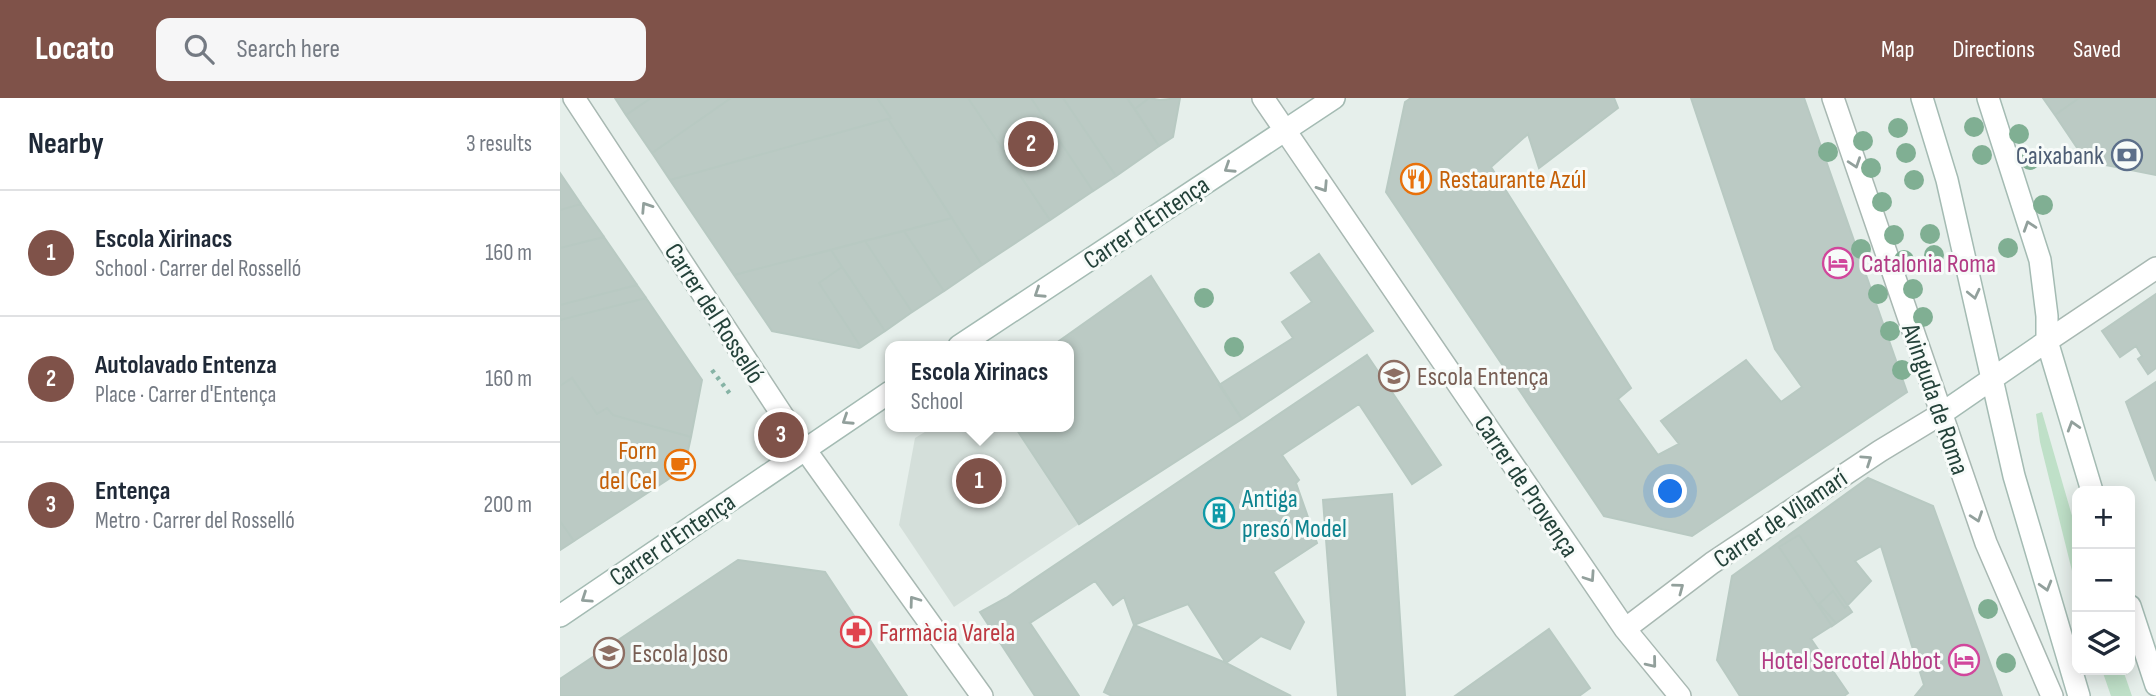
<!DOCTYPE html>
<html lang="en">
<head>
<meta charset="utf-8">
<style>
  body { margin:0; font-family:"Sofia Sans Condensed",sans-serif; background:#f6f6f7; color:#1f2937 }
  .controls { position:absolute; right:21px; bottom:21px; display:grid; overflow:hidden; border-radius:14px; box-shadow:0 4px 18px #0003 }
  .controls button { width:63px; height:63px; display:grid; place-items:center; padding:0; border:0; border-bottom:2px solid #e0e1e3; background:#fff; color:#1f2937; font:35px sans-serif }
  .you { position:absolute; left:1111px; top:394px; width:24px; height:24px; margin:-18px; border:5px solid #fff; border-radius:50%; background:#1a73e8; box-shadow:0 0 0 10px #1a73e833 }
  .badge { display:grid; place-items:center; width:46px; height:46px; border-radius:50%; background:#7f5249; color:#fff; font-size:23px; font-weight:700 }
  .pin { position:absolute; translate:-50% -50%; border:4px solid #fff; box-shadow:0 2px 7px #0006 }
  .popup { position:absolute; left:325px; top:243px; width:189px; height:91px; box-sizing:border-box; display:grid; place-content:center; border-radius:14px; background:#fff; filter:drop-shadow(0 2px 5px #0005); font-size:23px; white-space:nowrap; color:#747a83 }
  .popup b { font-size:26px; color:#1f2937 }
  .popup::after { content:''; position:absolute; left:50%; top:100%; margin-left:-14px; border:14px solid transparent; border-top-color:#fff }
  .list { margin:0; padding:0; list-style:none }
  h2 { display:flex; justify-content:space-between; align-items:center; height:91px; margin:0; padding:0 28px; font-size:30px }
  h2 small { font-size:23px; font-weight:400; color:#747a83 }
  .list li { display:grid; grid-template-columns:46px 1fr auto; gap:21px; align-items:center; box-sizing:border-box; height:126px; padding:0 28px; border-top:2px solid #e0e1e3 }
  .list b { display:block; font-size:26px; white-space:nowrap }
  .list p { margin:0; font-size:23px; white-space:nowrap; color:#747a83 }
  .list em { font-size:23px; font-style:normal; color:#747a83 }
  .icon { flex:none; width:38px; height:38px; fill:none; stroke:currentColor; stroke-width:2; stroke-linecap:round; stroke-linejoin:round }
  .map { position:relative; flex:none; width:1596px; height:598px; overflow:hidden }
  header { display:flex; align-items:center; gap:42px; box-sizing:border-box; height:98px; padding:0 35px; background:#7f5249; color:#fff }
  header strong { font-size:33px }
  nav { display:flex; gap:38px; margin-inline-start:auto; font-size:24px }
  .search { width:490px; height:63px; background:#f6f6f7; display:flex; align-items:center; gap:18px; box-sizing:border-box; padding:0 24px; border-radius:14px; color:#747a83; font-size:26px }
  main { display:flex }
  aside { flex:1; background:#fff }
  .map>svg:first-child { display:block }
</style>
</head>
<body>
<header>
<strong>Locato</strong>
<div class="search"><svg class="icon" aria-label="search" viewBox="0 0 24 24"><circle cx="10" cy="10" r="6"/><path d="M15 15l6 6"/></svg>Search here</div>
<nav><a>Map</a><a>Directions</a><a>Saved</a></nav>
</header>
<main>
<aside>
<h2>Nearby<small>3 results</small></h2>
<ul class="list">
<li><span class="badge">1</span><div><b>Escola Xirinacs</b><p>School · Carrer del Rosselló</p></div><em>160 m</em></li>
<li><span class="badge">2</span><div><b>Autolavado Entenza</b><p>Place · Carrer d'Entença</p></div><em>160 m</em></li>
<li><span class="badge">3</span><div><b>Entença</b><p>Metro · Carrer del Rosselló</p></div><em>200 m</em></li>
</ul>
</aside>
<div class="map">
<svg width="1596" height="598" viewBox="0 0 1596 598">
  <rect width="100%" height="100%" fill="#e6efeb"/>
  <path fill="#d4dfda" d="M 373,329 L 455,329 L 519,426 L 394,509 L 339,427 L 355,340 Z"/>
  <path fill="#bfe0c8" d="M 1482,314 L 1517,435 L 1517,493 L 1480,344 L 1476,316 Z
    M 1542,572 L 1563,572 L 1572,598 L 1551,598 Z"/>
  <path fill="#bbcac4" stroke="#b8c9c2" stroke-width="2" d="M 55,0 L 91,0 L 66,17 Z
    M 91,0 L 171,0 L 92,55 L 66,17 Z
    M 171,0 L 317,0 L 331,20 L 110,82 L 92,55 Z
    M 317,0 L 408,0 L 490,122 L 422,167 L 328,21 L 331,20 Z
    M 408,0 L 471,0 L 533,93 L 490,122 Z
    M 471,0 L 503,0 L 556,78 L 533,93 Z
    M 503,0 L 567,0 L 599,48 L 556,78 Z
    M 567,0 L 589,0 L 575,11 Z
    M 589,0 L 600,2 L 620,0 L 613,39 L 599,48 L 575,11 Z
    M 851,0 L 1054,0 L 1058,10 L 979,70 L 968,36 L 931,69 L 1071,290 L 1058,301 L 1098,357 L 1119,346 L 1101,323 L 1186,262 L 1221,304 L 1242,289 L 1215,251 L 1131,0 L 1244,0 L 1347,294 L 1132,438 L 1044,418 L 826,94 L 845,4 Z
    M 1483,0 L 1519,0 L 1495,17 Z
    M 1519,0 L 1596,0 L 1596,77 L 1526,63 L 1495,17 Z
    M 328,21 L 392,120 L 174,177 L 110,82 Z
    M 0,75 L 21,106 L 0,112 Z
    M 21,106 L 44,139 L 0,150 L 0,112 Z
    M 392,120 L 422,167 L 384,193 L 344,133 Z
    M 344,133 L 384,193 L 352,214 L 305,143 Z
    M 44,139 L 77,187 L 0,207 L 0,150 Z
    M 305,143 L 352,214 L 325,233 L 271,152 Z
    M 271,152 L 282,169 L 259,185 L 301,249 L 299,250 L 212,233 L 174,177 Z
    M 759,156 L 813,233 L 682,321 L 659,287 L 733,240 L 722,224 L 752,204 L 731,175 Z
    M 282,169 L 325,233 L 301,249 L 259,185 Z
    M 591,178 L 682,321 L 519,426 L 455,329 L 508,329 L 508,248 L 492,248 Z
    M 591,178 L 682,321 L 519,426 L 455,329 L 508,329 L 508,248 L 492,248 Z
    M 77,187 L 86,200 L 0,222 L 0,207 Z
    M 1596,196 L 1596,270 L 1588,276 L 1578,261 L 1582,258 L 1576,248 L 1560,259 L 1542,233 Z
    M 86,200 L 142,282 L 131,339 L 53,317 L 47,310 L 37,316 L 12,280 L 0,288 L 0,222 Z
    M 807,257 L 881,367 L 852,386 L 799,306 L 722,357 L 739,382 L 736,385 L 757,445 L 713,474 L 744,524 L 730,551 L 701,538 L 666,565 L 628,506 L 574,527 L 564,499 L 553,507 L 535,483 L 470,525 L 519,598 L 475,598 L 420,514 L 446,500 Z
    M 807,257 L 881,367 L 852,386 L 799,306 L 722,357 L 739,382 L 736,385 L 757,445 L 713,474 L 744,524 L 730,551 L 701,538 L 666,565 L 628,506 L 574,527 L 564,499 L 553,507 L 535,483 L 470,525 L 519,598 L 475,598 L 420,514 L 446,500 Z
    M 12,280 L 37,316 L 47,310 L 53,317 L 131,339 L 124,371 L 14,443 L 0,423 L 0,288 Z
    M 1596,284 L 1596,383 L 1566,304 Z
    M 1308,380 L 1373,408 L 1442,598 L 1355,598 L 1364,587 L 1321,448 L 1295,463 L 1311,483 L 1285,510 L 1273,493 L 1259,506 L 1276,525 L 1251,541 L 1288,595 L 1284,598 L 1180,598 L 1157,562 L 1172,478 Z
    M 832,396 L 845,598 L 778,598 L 763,402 Z
    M 0,423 L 14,443 L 0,452 Z
    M 1239,437 L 1292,514 L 1272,528 L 1219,449 Z
    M 178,462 L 265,474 L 347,598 L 0,598 L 0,581 Z
    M 574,527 L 666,565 L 731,598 L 552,598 L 544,594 Z
    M 989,531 L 1030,590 L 1019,598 L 895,598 Z"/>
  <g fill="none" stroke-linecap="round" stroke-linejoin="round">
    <g stroke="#a8b8b2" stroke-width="24">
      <path id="street" d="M 14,0 L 244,350 L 422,598
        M 703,0 L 1065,531 L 1120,598
        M 1273,0 L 1426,445 L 1492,598
        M 1487,243 L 1596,170
        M 1065,531 L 1152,465 L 1320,353 L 1381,316"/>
    </g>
    <g stroke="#a4bbb3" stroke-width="24">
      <path id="secondary" d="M 1362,0 L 1387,82 L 1454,378 L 1519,598
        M 1428,0 L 1480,162 L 1487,218 L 1487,243 L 1532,393
        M 399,248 L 774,0
        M 1381,316 L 1487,243
        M 1570,508 L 1596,587
        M 0,518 L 330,294"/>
    </g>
    <path stroke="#86b3a5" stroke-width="4.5" stroke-dasharray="3.5 5" stroke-linecap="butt" d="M 152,272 L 170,296"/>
    <use href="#street" stroke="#fff" stroke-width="21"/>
    <use href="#secondary" stroke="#fff" stroke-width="21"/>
  </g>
  <g fill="#80af93">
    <circle cx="1414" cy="29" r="10"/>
    <circle cx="1338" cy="30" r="10"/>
    <circle cx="1459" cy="36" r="10"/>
    <circle cx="1303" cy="43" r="10"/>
    <circle cx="1268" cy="54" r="10"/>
    <circle cx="1346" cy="55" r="10"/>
    <circle cx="1422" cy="57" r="10"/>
    <circle cx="1470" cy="62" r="10"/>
    <circle cx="1311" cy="70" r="10"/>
    <circle cx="1354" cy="82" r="10"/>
    <circle cx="1322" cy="104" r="10"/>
    <circle cx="1483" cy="107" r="10"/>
    <circle cx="1370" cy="136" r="10"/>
    <circle cx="1334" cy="137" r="10"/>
    <circle cx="1448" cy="150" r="10"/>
    <circle cx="1301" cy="151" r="10"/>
    <circle cx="1374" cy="157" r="10"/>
    <circle cx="1344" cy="162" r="10"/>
    <circle cx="1353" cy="191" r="10"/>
    <circle cx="1318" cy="196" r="10"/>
    <circle cx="644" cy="200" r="10"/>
    <circle cx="1363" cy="219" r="10"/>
    <circle cx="1330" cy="233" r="10"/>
    <circle cx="674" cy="249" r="10"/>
    <circle cx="1342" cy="272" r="10"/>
    <circle cx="1428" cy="511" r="10"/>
    <circle cx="1446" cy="565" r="10"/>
  </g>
  <defs><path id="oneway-chevron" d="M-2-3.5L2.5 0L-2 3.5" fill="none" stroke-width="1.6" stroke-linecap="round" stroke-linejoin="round" transform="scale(1.75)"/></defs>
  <g stroke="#92a09c">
    <use href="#oneway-chevron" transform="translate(1295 65) rotate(71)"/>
    <use href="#oneway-chevron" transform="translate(669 70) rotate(147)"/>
    <use href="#oneway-chevron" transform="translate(763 89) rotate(57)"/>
    <use href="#oneway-chevron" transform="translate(86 109) rotate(-123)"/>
    <use href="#oneway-chevron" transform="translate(1469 128) rotate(-108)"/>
    <use href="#oneway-chevron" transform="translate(479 195) rotate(147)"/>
    <use href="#oneway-chevron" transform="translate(1414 196) rotate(77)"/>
    <use href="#oneway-chevron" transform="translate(287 322) rotate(147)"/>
    <use href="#oneway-chevron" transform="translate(1513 328) rotate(-107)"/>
    <use href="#oneway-chevron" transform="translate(1307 362) rotate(-34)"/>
    <use href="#oneway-chevron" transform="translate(1417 419) rotate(71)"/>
    <use href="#oneway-chevron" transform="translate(1030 479) rotate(56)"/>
    <use href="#oneway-chevron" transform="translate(1486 488) rotate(74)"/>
    <use href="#oneway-chevron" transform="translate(1119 490) rotate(-37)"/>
    <use href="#oneway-chevron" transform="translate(26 500) rotate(146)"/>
    <use href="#oneway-chevron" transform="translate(354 503) rotate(-126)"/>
    <use href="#oneway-chevron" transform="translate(1092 565) rotate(51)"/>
  </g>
  <defs>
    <g id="bank-ring" transform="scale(1.575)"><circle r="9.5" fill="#f7fbf9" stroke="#5c6f8a" stroke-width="1.5"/><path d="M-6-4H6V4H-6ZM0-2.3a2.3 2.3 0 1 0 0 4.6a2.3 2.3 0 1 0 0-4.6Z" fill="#5c6f8a"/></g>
    <g id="restaurant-ring" transform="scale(1.575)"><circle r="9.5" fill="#f7fbf9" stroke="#e8710a" stroke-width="1.5"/><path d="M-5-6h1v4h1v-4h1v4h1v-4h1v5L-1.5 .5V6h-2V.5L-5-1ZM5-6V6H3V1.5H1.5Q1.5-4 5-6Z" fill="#e8710a"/></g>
    <g id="hotel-ring" transform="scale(1.575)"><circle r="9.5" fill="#f7fbf9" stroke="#d1479c" stroke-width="1.5"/><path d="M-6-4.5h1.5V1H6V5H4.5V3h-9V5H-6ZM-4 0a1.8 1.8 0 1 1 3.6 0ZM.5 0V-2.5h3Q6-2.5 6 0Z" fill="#d1479c"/></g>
    <g id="school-ring" transform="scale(1.575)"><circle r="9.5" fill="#f7fbf9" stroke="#8d6e63" stroke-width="1.5"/><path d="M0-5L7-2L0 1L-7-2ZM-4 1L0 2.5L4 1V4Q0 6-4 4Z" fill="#8d6e63"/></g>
    <g id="cafe-ring" transform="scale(1.575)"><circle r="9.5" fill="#f7fbf9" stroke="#e8710a" stroke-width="1.5"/><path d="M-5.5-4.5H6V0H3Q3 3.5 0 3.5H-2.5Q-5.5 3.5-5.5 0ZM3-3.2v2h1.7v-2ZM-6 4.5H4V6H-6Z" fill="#e8710a"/></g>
    <g id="building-ring" transform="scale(1.575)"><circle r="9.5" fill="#f7fbf9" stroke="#0f9aa8" stroke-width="1.5"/><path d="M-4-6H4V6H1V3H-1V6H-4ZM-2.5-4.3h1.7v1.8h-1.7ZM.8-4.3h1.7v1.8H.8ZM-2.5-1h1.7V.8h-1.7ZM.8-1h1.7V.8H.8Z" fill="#0f9aa8"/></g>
    <g id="pharmacy-ring" transform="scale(1.575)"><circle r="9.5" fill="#f7fbf9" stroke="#e0444e" stroke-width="1.5"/><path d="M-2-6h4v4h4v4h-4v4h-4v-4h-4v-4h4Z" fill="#e0444e"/></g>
  </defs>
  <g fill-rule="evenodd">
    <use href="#bank-ring" x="1567" y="57"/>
    <use href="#restaurant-ring" x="856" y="81"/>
    <use href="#hotel-ring" x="1278" y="165"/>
    <use href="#school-ring" x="834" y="278"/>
    <use href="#cafe-ring" x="120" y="367"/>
    <use href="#building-ring" x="659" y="415"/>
    <use href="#pharmacy-ring" x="296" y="534"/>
    <use href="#school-ring" x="49" y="555"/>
    <use href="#hotel-ring" x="1404" y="562"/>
  </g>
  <g text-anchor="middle" stroke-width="6" stroke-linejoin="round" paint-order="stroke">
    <g font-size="26" fill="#4e5e75" stroke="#f7fbf9" text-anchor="end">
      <text x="1544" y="66">Caixabank</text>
    </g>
    <g font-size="26" fill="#c56008" stroke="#f7fbf9" text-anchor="start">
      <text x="879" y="90">Restaurante Azúl</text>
      <text x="97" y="361" text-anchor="end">Forn<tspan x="97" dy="30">del Cel</tspan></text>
    </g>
    <g font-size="26" fill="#24423a" stroke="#f7fbf9">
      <text transform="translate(586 124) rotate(-34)" y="9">Carrer d'Entença</text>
      <text transform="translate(155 215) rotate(57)" y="9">Carrer del Rosselló</text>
      <text transform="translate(1376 301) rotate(71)" y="9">Avinguda de Roma</text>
      <text transform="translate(967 388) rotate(56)" y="9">Carrer de Provença</text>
      <text transform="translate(1220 420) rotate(-34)" y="9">Carrer de Vilamarí</text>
      <text transform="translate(112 441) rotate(-34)" y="9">Carrer d'Entença</text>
    </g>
    <g font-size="26" fill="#b23c85" stroke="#f7fbf9" text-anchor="start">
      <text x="1301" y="174">Catalonia Roma</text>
      <text x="1381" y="571" text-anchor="end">Hotel Sercotel Abbot</text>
    </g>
    <g font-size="26" fill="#785e54" stroke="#f7fbf9" text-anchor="start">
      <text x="857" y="287">Escola Entença</text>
      <text x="72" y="564">Escola Joso</text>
    </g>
    <g font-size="26" fill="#0d838f" stroke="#f7fbf9" text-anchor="start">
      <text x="682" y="409">Antiga<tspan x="682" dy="30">presó Model</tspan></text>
    </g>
    <g font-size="26" fill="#be3a42" stroke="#f7fbf9" text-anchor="start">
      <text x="319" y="543">Farmàcia Varela</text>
    </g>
  </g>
</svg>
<div class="controls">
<button>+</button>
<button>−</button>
<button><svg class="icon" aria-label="layers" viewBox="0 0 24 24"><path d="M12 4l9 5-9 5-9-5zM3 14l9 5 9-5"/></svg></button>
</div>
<div class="you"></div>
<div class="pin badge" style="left:419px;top:383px">1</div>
<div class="popup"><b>Escola Xirinacs</b>School</div>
<div class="pin badge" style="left:471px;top:46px">2</div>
<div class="pin badge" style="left:221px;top:337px">3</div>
</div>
</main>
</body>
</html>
